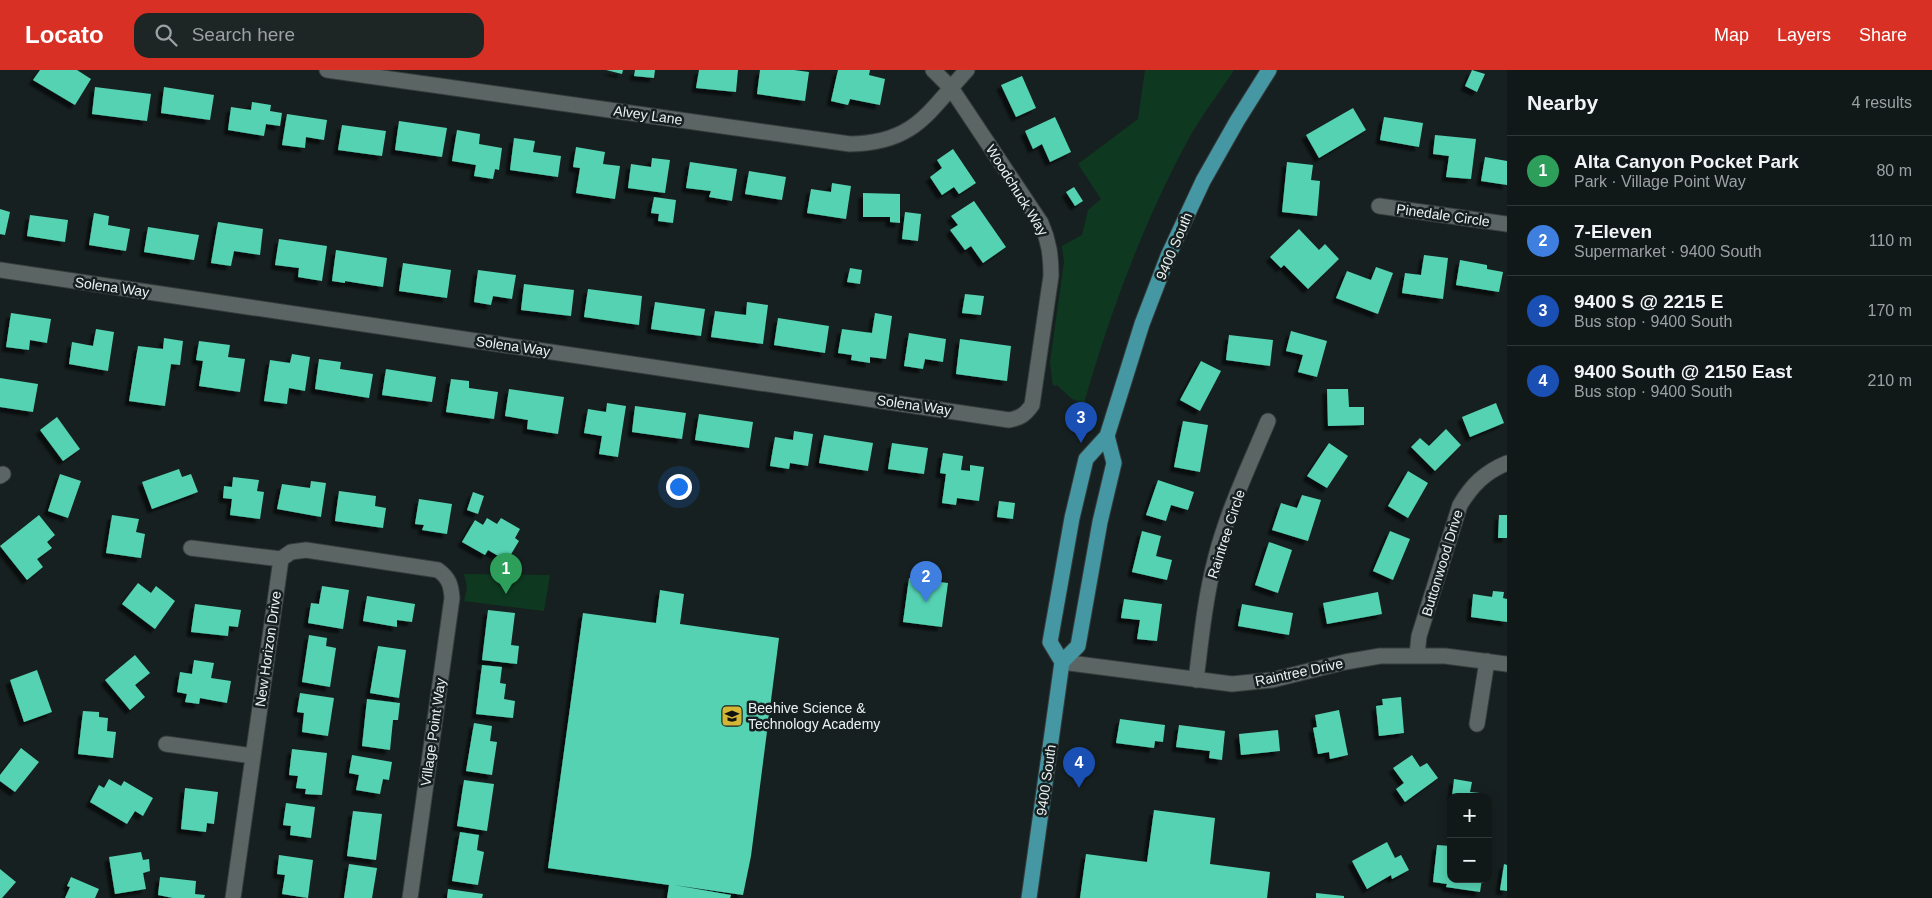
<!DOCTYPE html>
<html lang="en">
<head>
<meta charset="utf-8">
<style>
  body { margin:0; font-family:Helvetica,sans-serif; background:#1e2525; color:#f1f3f6 }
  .controls { position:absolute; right:15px; bottom:15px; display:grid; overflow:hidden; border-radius:10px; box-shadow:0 2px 12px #0003 }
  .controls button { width:45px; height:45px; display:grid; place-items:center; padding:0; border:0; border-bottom:1px solid #303737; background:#111818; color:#f1f3f6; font:25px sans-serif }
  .you { position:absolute; left:678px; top:416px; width:18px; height:18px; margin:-12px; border:4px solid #fff; border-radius:50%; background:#1a73e8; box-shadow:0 0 0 8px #1a73e833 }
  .badge { display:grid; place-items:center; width:32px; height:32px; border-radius:50%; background:#d93025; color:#fff; font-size:16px; font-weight:700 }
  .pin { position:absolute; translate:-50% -41px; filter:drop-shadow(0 1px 2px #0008) }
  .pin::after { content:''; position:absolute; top:26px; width:18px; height:15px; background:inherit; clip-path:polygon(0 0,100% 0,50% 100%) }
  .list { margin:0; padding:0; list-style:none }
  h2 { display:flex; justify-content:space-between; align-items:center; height:65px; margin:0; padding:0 20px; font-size:21px }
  h2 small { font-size:16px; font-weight:400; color:#9ca0a2 }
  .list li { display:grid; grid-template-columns:32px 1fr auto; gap:15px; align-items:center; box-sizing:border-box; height:70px; padding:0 20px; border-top:1px solid #303737 }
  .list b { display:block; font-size:19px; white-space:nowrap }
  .list p { margin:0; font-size:16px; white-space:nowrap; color:#9ca0a2 }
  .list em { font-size:16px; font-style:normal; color:#9ca0a2 }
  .icon { flex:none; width:28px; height:28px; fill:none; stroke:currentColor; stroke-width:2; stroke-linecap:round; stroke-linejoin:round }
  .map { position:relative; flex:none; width:1507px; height:828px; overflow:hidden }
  header { display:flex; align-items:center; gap:30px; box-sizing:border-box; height:70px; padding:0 25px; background:#d93025; color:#fff }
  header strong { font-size:24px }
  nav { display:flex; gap:28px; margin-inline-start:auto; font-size:18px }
  .search { width:350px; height:45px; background:#1e2525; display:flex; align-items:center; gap:12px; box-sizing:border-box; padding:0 18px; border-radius:15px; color:#9ca0a2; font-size:19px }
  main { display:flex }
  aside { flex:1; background:#111818 }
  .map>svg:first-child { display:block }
</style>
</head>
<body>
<header>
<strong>Locato</strong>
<div class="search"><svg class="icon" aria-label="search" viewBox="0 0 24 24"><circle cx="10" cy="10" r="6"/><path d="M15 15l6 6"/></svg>Search here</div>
<nav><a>Map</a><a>Layers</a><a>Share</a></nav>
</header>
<main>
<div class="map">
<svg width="1507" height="828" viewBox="0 0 1507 828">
  <defs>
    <filter id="shadow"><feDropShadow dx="-4.5" dy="4.5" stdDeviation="1" flood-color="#0009"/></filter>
  </defs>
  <rect width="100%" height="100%" fill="#172020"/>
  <path fill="#0e3920" d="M 1145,0 L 1234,0 C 1219,23 1201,46 1188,70 C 1143,153 1110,243 1084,333 L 1072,329 L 1057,315 L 1053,316 L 1050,292 L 1064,192 L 1062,176 L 1082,165 L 1088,140 L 1101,129 L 1078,94 L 1138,49 Z
    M 464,504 L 550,505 L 544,541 L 464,531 L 467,517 Z"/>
  <path fill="#55d2b2" filter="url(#shadow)" d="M 40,0 L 77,0 L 91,9 L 75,35 L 33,10 Z
    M 606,0 L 623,0 L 622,4 Z
    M 635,0 L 655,0 L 654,8 L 634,6 Z
    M 699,0 L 738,0 L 736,22 L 696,18 Z
    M 760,0 L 794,0 L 809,2 L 805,31 L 757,24 Z
    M 838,0 L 870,0 L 869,5 L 885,9 L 880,35 L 850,29 L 848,35 L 831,31 Z
    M 1472,0 L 1485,4 L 1477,22 L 1465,16 Z
    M 1022,6 L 1036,38 L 1016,47 L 1001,15 Z
    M 95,17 L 151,24 L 147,51 L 92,44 Z
    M 164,17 L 214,25 L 210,50 L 161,43 Z
    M 252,32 L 271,35 L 270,41 L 282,43 L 280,56 L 266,54 L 264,66 L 228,60 L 231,37 L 251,40 Z
    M 1353,38 L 1366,60 L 1319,88 L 1306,65 Z
    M 287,44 L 327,50 L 324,70 L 306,67 L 305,78 L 282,75 Z
    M 1055,47 L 1071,82 L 1050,92 L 1042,74 L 1033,79 L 1025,61 Z
    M 1384,47 L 1423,53 L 1419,77 L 1380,70 Z
    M 399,51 L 447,58 L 442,87 L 395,80 Z
    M 342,55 L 386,61 L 382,86 L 338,80 Z
    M 457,60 L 480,64 L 479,74 L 502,78 L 499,100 L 495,99 L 493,109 L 474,106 L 476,95 L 452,91 Z
    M 1435,65 L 1476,69 L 1471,109 L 1446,107 L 1449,86 L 1433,84 Z
    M 514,68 L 535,71 L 533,82 L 561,86 L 558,107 L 510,100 Z
    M 576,77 L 605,82 L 603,94 L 620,96 L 615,129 L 576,123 L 580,98 L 573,97 Z
    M 953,79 L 976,113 L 959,124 L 954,117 L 942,125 L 930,107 L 942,98 L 937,90 Z
    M 1485,87 L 1507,91 L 1507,115 L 1481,111 Z
    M 652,88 L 670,90 L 665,123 L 628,118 L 631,94 L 651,97 Z
    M 690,92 L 737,99 L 732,131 L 709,127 L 711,121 L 686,118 Z
    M 1287,92 L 1313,95 L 1311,110 L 1320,111 L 1317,146 L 1282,142 Z
    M 749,101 L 786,107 L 782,130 L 745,124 Z
    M 832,113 L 851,116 L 846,149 L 807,143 L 811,119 L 831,122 Z
    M 1074,117 L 1083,131 L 1075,136 L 1066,122 Z
    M 863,123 L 900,124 L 900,153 L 890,152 L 890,147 L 863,147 Z
    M 654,127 L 676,130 L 673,153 L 658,151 L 659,144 L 651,143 Z
    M 974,131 L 1006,177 L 983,193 L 971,176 L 965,180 L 950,160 L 958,155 L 951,146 Z
    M 0,139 L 10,142 L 5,165 L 0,164 Z
    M 905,142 L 921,144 L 918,171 L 902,169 Z
    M 94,143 L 109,146 L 108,155 L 130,159 L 126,181 L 89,175 Z
    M 30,145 L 68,150 L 65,172 L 27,166 Z
    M 218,152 L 263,159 L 260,185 L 234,181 L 231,196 L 211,193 Z
    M 148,157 L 199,165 L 194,190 L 144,182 Z
    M 1299,159 L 1319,180 L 1325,174 L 1339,189 L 1308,219 L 1284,195 L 1281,198 L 1270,187 Z
    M 279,169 L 327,176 L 322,211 L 298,207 L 299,198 L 275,195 Z
    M 336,180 L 387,188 L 383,217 L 345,211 L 345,213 L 332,211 Z
    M 1424,185 L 1448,188 L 1443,229 L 1402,223 L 1405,203 L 1421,205 Z
    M 1460,190 L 1487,195 L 1487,199 L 1503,202 L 1499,222 L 1456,215 Z
    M 403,193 L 451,200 L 447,228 L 399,221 Z
    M 1376,197 L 1393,203 L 1378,244 L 1336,228 L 1347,201 L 1371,210 Z
    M 850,198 L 862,200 L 860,214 L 847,212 Z
    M 478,200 L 516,205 L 512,229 L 493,226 L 491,235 L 474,232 Z
    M 524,214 L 574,220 L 571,246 L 521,240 Z
    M 588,219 L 642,226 L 639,255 L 584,247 Z
    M 965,224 L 984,226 L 981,245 L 962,243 Z
    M 655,232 L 705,239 L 701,266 L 651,259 Z
    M 747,232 L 768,235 L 763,274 L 711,267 L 715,241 L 746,245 Z
    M 11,243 L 51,249 L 47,273 L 30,270 L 29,280 L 6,277 Z
    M 875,243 L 892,246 L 886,289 L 870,287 L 870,293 L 851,290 L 852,285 L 838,283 L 842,259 L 872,263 Z
    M 778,248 L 829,256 L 825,283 L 774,275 Z
    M 96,259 L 114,262 L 108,301 L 69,294 L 72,272 L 93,276 Z
    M 1291,261 L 1327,271 L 1317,307 L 1298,302 L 1303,285 L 1286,281 Z
    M 909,263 L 946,269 L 943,292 L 925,289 L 923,299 L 904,296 Z
    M 1229,265 L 1273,270 L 1270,296 L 1226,290 Z
    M 164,268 L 183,271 L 180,295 L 171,294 L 165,336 L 129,331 L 138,276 L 163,279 Z
    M 960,269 L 1011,276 L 1007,311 L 956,304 Z
    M 199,271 L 230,275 L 228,287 L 245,289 L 240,322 L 199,316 L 203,291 L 196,290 Z
    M 292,284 L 310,287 L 305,321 L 289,318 L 287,334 L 264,331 L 270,290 L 290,293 Z
    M 319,289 L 341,292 L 340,299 L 373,304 L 369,328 L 315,319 Z
    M 1201,291 L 1221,301 L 1200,341 L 1180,330 Z
    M 386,299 L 436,307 L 432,332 L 382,325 Z
    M 0,308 L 38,314 L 33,342 L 0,337 Z
    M 451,309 L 469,311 L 469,318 L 498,322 L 494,349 L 446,342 Z
    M 509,319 L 564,327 L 558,364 L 527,359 L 528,350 L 505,346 Z
    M 1327,319 L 1348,319 L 1349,337 L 1364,337 L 1364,355 L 1328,356 Z
    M 607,333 L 626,336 L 618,387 L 599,384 L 602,366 L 584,363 L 588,339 L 606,342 Z
    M 1496,333 L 1504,353 L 1470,367 L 1462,347 Z
    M 635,336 L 686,343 L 682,369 L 632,362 Z
    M 699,344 L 753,352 L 749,378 L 695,370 Z
    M 57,347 L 80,379 L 63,391 L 40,360 Z
    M 1183,351 L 1208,355 L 1200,402 L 1174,397 Z
    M 1446,359 L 1461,375 L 1435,401 L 1411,377 L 1420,368 L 1429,376 Z
    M 794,361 L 813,364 L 808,396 L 790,393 L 789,399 L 770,396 L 775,367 L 793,370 Z
    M 824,365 L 873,373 L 868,401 L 819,393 Z
    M 892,373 L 928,378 L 924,404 L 888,399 Z
    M 1329,373 L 1348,386 L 1327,418 L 1307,406 Z
    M 943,383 L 963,386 L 961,400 L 970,401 L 970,395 L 984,397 L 979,431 L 957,428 L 956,435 L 942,433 L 946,404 L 940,403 Z
    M 179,399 L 182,407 L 191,404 L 198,422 L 152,439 L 142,412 Z
    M 1408,401 L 1428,413 L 1408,448 L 1388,436 Z
    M 60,404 L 81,411 L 68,448 L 48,441 Z
    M 233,407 L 259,410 L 257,421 L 264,422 L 260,449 L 230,445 L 232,429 L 223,428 L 224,416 L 232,417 Z
    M 1158,410 L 1194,422 L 1188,440 L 1171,435 L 1166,451 L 1146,445 Z
    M 311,411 L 326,413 L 321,447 L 277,439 L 282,414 L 310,418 Z
    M 339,421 L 376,426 L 375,436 L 386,438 L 383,458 L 335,451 Z
    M 473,422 L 484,426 L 478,444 L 467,440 Z
    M 1302,425 L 1321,430 L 1308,471 L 1272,460 L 1281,433 L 1297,438 Z
    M 419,429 L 452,434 L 447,464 L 422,460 L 424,455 L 415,454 Z
    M 999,431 L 1015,433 L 1013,449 L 997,447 Z
    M 39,445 L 55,465 L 47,472 L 52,478 L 37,489 L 43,497 L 27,510 L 0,476 Z
    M 112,445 L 139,449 L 136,462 L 145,464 L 141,488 L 106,483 Z
    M 1499,445 L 1507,445 L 1507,468 L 1498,468 Z
    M 487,448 L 497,454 L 501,448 L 520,459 L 515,468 L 519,471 L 507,491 L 488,480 L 485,485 L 462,472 L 475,450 L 483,455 Z
    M 1142,461 L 1161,466 L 1156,486 L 1172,490 L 1167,510 L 1132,502 Z
    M 1390,461 L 1410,469 L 1393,510 L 1373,501 Z
    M 1269,472 L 1292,480 L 1278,523 L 1255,515 Z
    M 909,508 L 948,513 L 942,557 L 903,552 Z
    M 138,513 L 151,523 L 156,516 L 175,531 L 155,559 L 122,534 Z
    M 322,516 L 349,520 L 343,559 L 308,553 L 311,533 L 319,534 Z
    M 660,520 L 684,524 L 680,554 L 779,568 L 751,786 L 743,825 L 674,815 L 731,825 L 730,828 L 667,828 L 669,815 L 548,798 L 583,543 L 656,553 Z
    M 1493,521 L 1504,522 L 1503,528 L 1507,529 L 1507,552 L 1471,547 L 1473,524 L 1492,527 Z
    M 1378,522 L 1382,544 L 1327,554 L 1323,533 Z
    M 367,526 L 415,534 L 412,552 L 397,550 L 397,557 L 363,551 Z
    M 1124,529 L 1162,534 L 1157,571 L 1137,569 L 1140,550 L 1121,548 Z
    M 195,534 L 241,540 L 238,557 L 229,556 L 228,566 L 191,562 Z
    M 1242,534 L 1293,543 L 1289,565 L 1238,556 Z
    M 488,540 L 515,543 L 511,575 L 519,576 L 517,594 L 482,590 Z
    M 309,565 L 327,568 L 326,576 L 336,578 L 330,617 L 302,612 Z
    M 378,576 L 406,580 L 399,628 L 370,623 Z
    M 135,585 L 150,603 L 135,615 L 145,627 L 130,640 L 105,610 Z
    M 194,590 L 214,593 L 211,608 L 231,611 L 227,633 L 200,628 L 199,634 L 185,632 L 187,624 L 177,622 L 180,602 L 192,604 Z
    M 482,595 L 502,597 L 500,613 L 506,614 L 504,629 L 515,631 L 513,648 L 476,644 Z
    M 37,600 L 52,642 L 24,652 L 10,610 Z
    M 300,623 L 334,628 L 328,666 L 302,662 L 304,643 L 297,642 Z
    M 1401,627 L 1404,663 L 1379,666 L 1376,636 L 1383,635 L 1382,629 Z
    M 367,629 L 400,633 L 398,650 L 393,650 L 390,680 L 362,676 Z
    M 1339,640 L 1348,685 L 1330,689 L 1329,682 L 1318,684 L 1313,658 L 1317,657 L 1315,645 Z
    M 83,641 L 99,642 L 99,647 L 108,648 L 107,661 L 116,662 L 113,688 L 78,684 Z
    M 1120,649 L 1165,655 L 1163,672 L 1155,671 L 1154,678 L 1116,673 Z
    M 474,653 L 492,656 L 490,671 L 497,672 L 492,705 L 466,701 Z
    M 1179,655 L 1225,661 L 1222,690 L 1209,688 L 1210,681 L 1176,677 Z
    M 1278,660 L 1280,681 L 1241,685 L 1239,664 Z
    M 21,678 L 39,692 L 15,722 L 0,711 L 0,705 Z
    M 292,679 L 327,683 L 322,725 L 305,724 L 306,719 L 296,718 L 298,706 L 289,705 Z
    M 352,685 L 392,692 L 389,710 L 383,709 L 380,724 L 356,720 L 359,705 L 349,703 Z
    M 1412,685 L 1420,697 L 1427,693 L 1438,708 L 1405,732 L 1396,719 L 1404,713 L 1393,698 Z
    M 109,709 L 121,716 L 124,711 L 153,728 L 143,746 L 135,741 L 127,754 L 90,732 L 99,715 L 104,718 Z
    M 1454,709 L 1472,712 L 1470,722 L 1480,723 L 1480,727 L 1452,727 Z
    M 464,710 L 494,714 L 487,761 L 457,756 Z
    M 185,718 L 218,722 L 214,754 L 207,753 L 206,762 L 181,759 Z
    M 286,733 L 315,737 L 311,768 L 290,765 L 291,756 L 283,755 Z
    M 1154,740 L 1215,748 L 1210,794 L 1270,802 L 1267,828 L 1080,828 L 1086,784 L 1147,792 Z
    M 353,741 L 382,744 L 376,790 L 347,786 Z
    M 460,762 L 479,765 L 477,780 L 484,782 L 478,815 L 452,811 Z
    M 1387,772 L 1395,788 L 1401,785 L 1409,800 L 1392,809 L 1391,805 L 1367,819 L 1352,791 Z
    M 1437,775 L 1451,776 L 1451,809 L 1482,809 L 1480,822 L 1446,817 L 1447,814 L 1433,812 Z
    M 141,782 L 143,790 L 149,789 L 150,801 L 143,803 L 146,819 L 115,824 L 109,787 Z
    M 279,785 L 313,790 L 308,828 L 282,824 L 285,805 L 277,804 Z
    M 349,794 L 377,798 L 372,828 L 344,828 Z
    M 1504,794 L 1507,795 L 1507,821 L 1500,820 Z
    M 0,799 L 16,812 L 2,828 L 0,828 Z
    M 71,807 L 99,819 L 95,828 L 65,828 L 70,817 L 67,816 Z
    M 160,807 L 196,811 L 195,824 L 205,825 L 204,828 L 173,828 L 158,825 Z
    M 448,819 L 483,824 L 482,828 L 447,828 Z
    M 1316,823 L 1344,826 L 1344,828 L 1316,828 Z"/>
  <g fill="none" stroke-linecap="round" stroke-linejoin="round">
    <g stroke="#363d3c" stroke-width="17">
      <path id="minor" d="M 327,0 L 850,74 C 915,73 928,42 967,0
        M 1379,136 L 1507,154
        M 0,200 L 1009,350 C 1020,348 1025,345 1032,335 L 1051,206 C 1051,186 1049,171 1041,153 L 951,18 L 933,0
        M 0,406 L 3,404
        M 191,478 L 281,489
        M 1417,585 L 1419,566 L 1460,435 C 1472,415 1485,402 1507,393
        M 1062,592 L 1232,614 L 1272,610 L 1345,592 L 1380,586 L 1445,586 L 1507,594
        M 1196,610 C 1201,570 1205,529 1215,490 C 1227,442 1249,396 1268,351
        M 1477,654 L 1487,591
        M 166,674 L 253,686
        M 233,828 L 281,489 L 291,482 L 306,480 L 438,500 C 449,508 451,515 452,528 L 410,828"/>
    </g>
    <g stroke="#363d3c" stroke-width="17">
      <path id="major" d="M 1062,592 L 1078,576 L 1100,452 L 1114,393 L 1107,366
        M 1029,828 L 1062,592 L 1050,572 L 1072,448 L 1086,389 L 1107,366 L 1142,254 L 1168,186 L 1203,111 L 1237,51 L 1269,0"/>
    </g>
    <use href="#minor" stroke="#5a6564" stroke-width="15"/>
    <use href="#major" stroke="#4697a4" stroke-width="15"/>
  </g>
  <defs>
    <g id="school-square" transform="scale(1.125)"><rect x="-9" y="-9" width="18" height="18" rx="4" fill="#d4b635" stroke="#172020"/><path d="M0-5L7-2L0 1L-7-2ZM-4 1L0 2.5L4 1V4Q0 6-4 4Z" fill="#111"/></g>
  </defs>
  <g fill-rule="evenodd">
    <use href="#school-square" x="732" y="646"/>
  </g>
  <g text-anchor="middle" stroke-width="5" stroke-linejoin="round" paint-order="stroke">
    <g font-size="14" fill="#ecf2f2" stroke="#172020">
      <text transform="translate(648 45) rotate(8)" y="5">Alvey Lane</text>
      <text transform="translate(1017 120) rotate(58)" y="5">Woodchuck Way</text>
      <text transform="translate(1443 145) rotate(8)" y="5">Pinedale Circle</text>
      <text transform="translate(1174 176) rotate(-67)" y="5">9400 South</text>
      <text transform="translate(112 217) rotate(8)" y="5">Solena Way</text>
      <text transform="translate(513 276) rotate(8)" y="5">Solena Way</text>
      <text transform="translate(914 335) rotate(8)" y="5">Solena Way</text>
      <text transform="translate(1226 464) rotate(-72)" y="5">Raintree Circle</text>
      <text transform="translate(1442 493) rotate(-73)" y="5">Buttonwood Drive</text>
      <text transform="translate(268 579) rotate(-82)" y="5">New Horizon Drive</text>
      <text transform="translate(1299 602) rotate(-12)" y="5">Raintree Drive</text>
      <text transform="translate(433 662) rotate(-82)" y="5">Village Point Way</text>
      <text transform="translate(1046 710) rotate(-82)" y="5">9400 South</text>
    </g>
    <g font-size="14" fill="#ecf2f2" stroke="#172020" text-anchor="start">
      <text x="748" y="643">Beehive Science &amp;<tspan x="748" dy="16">Technology Academy</tspan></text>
    </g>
  </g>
</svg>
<div class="controls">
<button>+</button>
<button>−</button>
</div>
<div class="you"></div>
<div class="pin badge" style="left:506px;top:524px;background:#2e9e5b">1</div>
<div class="pin badge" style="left:926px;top:532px;background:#3f7fe0">2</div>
<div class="pin badge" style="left:1081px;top:373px;background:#1a4fb4">3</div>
<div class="pin badge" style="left:1079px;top:718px;background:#1a4fb4">4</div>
</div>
<aside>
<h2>Nearby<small>4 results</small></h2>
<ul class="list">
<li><span class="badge" style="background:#2e9e5b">1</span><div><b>Alta Canyon Pocket Park</b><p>Park · Village Point Way</p></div><em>80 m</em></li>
<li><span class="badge" style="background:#3f7fe0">2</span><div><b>7-Eleven</b><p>Supermarket · 9400 South</p></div><em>110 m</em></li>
<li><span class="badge" style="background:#1a4fb4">3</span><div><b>9400 S @ 2215 E</b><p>Bus stop · 9400 South</p></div><em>170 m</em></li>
<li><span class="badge" style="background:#1a4fb4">4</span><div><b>9400 South @ 2150 East</b><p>Bus stop · 9400 South</p></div><em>210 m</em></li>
</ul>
</aside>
</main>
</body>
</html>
